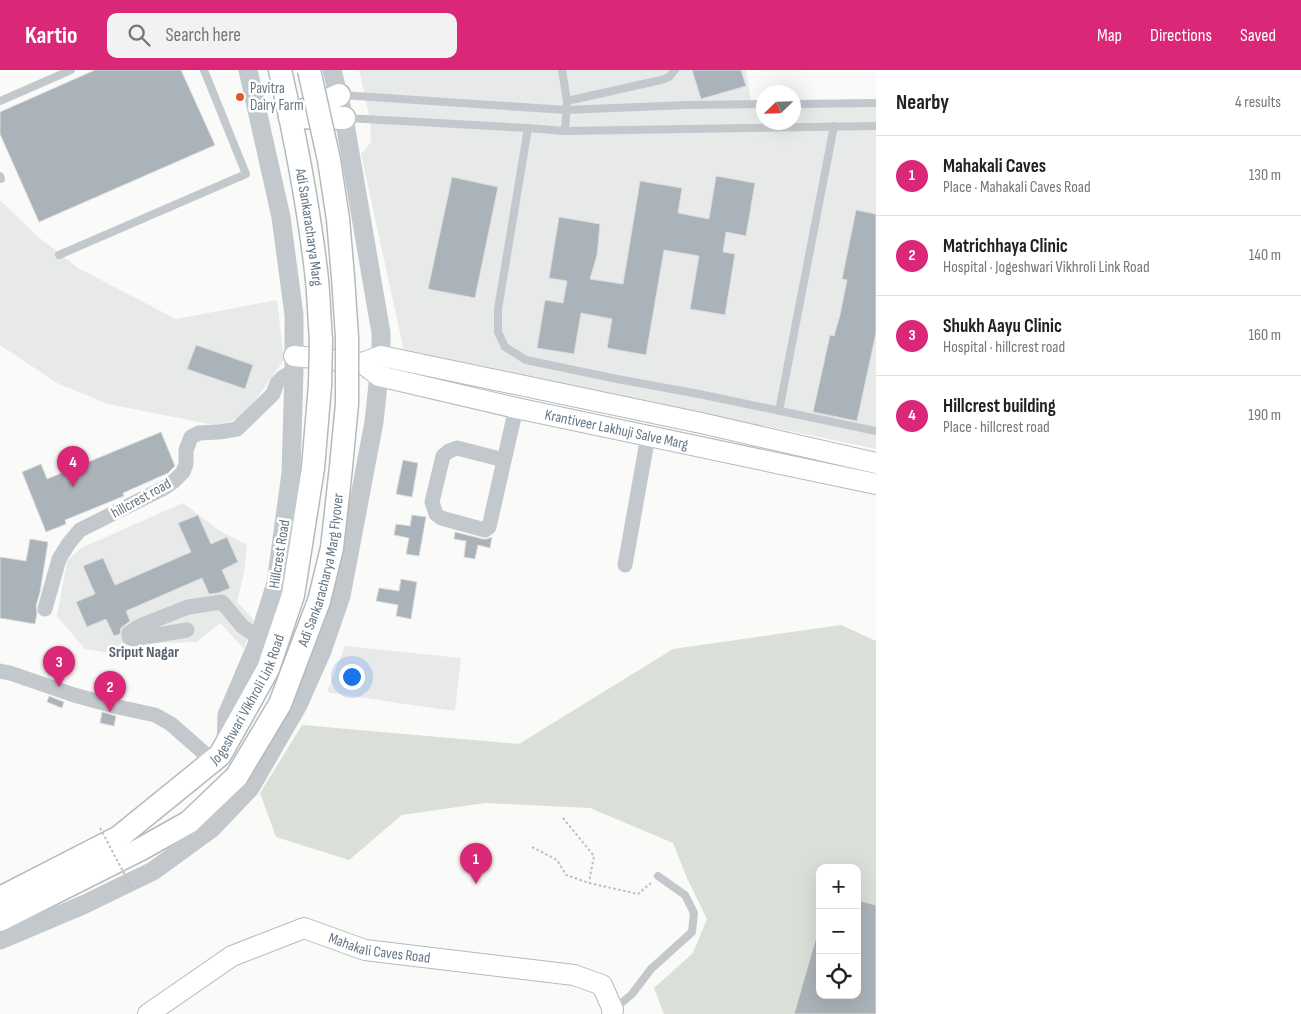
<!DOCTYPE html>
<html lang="en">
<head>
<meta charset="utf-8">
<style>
  body { margin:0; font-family:"Sofia Sans Condensed",sans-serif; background:#f2f2f2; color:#222 }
  .controls { position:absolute; right:15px; bottom:15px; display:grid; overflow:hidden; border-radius:10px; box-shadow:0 5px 20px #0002 }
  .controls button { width:45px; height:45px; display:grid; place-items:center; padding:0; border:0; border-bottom:1px solid #e0e0e0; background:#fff; color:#222; font:25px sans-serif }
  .compass { position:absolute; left:756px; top:15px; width:45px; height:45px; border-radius:50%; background:#fff; box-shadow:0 5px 20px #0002; rotate:247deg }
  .you { position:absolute; left:351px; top:606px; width:18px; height:18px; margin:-12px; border:4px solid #fff; border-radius:50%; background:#1a73e8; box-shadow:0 0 0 8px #1a73e833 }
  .badge { display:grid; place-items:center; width:32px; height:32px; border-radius:50%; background:#db2777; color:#fff; font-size:16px; font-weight:700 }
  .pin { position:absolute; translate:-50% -41px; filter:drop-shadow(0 1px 2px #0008) }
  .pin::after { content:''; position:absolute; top:26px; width:18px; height:15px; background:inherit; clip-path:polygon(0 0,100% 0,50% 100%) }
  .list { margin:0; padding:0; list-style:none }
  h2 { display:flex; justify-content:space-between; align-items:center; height:65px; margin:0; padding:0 20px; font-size:21px }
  h2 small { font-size:16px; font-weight:400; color:#767676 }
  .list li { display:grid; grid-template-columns:32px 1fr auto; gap:15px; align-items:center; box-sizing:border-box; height:80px; padding:0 20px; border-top:1px solid #e0e0e0 }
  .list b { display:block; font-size:19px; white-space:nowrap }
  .list p { margin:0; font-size:16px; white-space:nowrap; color:#767676 }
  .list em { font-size:16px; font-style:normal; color:#767676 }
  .icon { flex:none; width:28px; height:28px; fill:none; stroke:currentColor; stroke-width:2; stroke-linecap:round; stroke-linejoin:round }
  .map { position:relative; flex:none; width:876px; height:944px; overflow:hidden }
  header { display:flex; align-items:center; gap:30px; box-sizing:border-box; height:70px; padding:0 25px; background:#db2777; color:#fff }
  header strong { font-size:24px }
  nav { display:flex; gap:28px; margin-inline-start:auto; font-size:18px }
  .search { width:350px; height:45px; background:#f2f2f2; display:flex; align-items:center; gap:12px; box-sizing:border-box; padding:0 18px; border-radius:10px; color:#767676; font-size:19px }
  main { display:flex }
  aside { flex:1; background:#fff }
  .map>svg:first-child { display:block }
</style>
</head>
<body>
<header>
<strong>Kartio</strong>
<div class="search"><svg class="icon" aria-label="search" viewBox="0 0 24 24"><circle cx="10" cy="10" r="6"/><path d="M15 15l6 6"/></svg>Search here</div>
<nav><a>Map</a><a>Directions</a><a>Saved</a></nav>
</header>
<main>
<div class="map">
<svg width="876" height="944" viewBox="0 0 876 944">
  <rect width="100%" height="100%" fill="#fafaf8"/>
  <path fill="#e8e9e9" d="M 359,0 L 746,0 L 751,31 L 763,31 L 764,52 L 794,52 L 794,31 L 876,29 L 876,379 L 404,281 L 361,84 L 371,72 L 370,49 Z
    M 0,130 L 37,166 L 78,198 L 176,249 L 277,230 L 284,290 L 251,336 L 238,349 L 214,355 L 108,334 L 57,313 L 0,275 Z
    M 183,433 L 220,461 L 247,475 L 244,503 L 237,532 L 254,550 L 244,579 L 220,553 L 197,572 L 128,574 L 123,585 L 85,579 L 57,546 L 67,491 L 81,478 Z
    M 345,576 L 461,588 L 455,641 L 398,633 L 327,622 Z"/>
  <path fill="#dadfd7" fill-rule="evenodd" d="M 841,555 L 876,571 L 876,944 L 664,944 L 654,918 L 693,883 L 707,849 L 687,808 L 673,773 L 590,738 L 485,733 L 402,745 L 349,790 L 276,767 L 260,723 L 302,655 L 519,674 L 673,579 ZM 820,798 L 857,798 L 857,925 L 820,925 Z"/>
  <path fill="#aab3b9" stroke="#dcdcda" d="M 95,0 L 181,0 L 215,75 L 39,152 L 0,64 L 0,42 Z
    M 692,0 L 741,0 L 746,16 L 701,29 Z
    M 716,106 L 755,113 L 746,166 L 726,162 L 723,182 L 735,184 L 725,245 L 690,239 L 699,186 L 664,180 L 646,285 L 607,278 L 612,249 L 581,243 L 574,284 L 537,278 L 545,230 L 563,233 L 567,211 L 549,208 L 559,147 L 600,154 L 597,185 L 590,209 L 623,214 L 640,111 L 682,118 L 678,143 L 709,149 Z
    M 452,107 L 498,117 L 475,228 L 428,219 Z
    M 856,140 L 876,144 L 876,263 L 857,351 L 813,342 L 830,265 L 834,266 L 840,245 L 847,210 L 842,209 Z
    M 196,275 L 253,295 L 245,319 L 187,299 Z
    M 161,362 L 175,396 L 168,403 L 123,423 L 124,426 L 65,450 L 66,454 L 46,462 L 22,402 L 41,394 L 47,409 Z
    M 403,390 L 418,393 L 412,427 L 396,424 Z
    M 198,445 L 211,474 L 227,467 L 238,492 L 222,500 L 230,518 L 218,523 L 209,524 L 202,508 L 126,541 L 130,551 L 121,558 L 120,564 L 114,566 L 106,549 L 87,557 L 76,532 L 95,524 L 83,496 L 103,488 L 115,515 L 191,482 L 178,453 Z
    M 412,445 L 426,447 L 419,486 L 406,484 L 409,468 L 394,465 L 396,454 L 410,456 Z
    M 455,462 L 483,469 L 487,469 L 492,467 L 490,478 L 478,475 L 475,489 L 464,487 L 466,471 L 454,469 Z
    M 30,469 L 48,472 L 40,522 L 36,536 L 37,543 L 35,554 L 0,548 L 0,487 L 26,491 Z
    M 401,509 L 417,512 L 411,549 L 396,546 L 398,535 L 376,531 L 379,518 L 399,521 Z
    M 49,626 L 64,632 L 62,638 L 47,632 Z
    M 102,642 L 116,646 L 114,656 L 100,653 Z
    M 857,830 L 876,835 L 876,944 L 794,944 L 817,864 L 820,864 L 820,925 L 857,925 Z"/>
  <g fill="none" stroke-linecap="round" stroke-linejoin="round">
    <g stroke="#b3babf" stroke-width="22">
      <g id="secondary">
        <path d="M 294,286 L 362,293 L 381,286 L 701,353 L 876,393"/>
        <path id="s1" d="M 362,293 L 379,306 L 516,338 L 876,414"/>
        <path id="s2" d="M 148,944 L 232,886 L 304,858 L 365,880 L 574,905 L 602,915 L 613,940 L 612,944"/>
      </g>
    </g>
    <g stroke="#b5babe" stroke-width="25">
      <g id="primary">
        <path id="s3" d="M 280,0 C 295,66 308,133 316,201 C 319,224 319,247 321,270"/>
        <path d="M 300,42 L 339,25"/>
        <path d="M 290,47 L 344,48"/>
        <path id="s4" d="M 0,828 L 119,767 L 220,685 L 268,599 L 293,525 L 313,398 L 320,315"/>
        <path d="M 0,850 L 141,779 L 189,752 L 237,706"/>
      </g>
    </g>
    <path stroke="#bbbfc2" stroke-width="2" stroke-dasharray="2.5 2.5" stroke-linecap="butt" d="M 563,748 L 594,786 L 589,812
      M 532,777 L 557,790 L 566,805 L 589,813 L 638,824 L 651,813"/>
    <path stroke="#c3c8cc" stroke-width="8" d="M 562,0 L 567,31 L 565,61
      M 341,25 L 566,40 L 688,35 L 764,34
      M 0,31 L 71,0
      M 567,31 L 661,10 L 669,7 L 675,0
      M 794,34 L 876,33
      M 346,48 L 528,58 L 565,61 L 876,56
      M 528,58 L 498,239 L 498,262 L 505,277 L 526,290 L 617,309 L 699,324 L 876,361
      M 0,106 L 1,109
      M 59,185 L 246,104 L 204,0
      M 779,341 L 834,56
      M 613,940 L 632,924 L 651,899 L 692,862 L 694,843 L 685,825 L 658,806"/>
    <path stroke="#c3c8cc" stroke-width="15" d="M 504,390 L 457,378 L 449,381 L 443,386 L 432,432 L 436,444 L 441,448 L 485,460 L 489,457 L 516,338
      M 625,495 L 648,366
      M 45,539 L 59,489 L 69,473 L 80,460 L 164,418 L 174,411 L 183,402 L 186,394 L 186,380 L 191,367 L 199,363 L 219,362 L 237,359 L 273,324 L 277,313 L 283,307 L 294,301
      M 187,560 L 133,569 L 129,567 L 129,563 L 140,556 L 188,537 L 222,532 L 242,556 L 267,574
      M 0,601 L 10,603 L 74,625 L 118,637 L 155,645 L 171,654 L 213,691"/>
    <path stroke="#c3c8cc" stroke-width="19" d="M 226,674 L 227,645 L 256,577 L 276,513 L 291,403 L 294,301 L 294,245 L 281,147 L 248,0
      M 0,870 L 83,835 L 153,801 L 212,758 L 250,718 L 298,635 L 322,581 L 341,526 L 374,352 L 381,286 L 381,263 L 344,48 L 332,0"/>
    <use href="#secondary" stroke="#fff" stroke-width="20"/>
    <use href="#primary" stroke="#fff" stroke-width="22"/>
    <g stroke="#b5babe" stroke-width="25" stroke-linecap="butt">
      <g id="primary-bridge">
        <path d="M 320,315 L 321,270"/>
        <path id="s5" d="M 237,706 L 280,634 L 319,531 L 332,478 L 341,397 L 347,334 L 347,267 L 343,207 L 338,149 L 329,90 L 309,0"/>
      </g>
    </g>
    <path stroke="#bbbfc2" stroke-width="2" stroke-dasharray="2.5 2.5" stroke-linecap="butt" d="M 100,758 L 133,820"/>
    <use href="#primary-bridge" stroke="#fff" stroke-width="22"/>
  </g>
  <circle fill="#e4572e" stroke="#fff" stroke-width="2" cx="240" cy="27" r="5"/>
  <g text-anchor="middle" stroke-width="5" stroke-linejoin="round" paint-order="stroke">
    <g font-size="15" fill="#657683" stroke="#fff" text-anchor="start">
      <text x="250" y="23">Pavitra<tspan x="250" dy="17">Dairy Farm</tspan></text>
    </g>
    <g font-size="15" fill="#657683" stroke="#fff">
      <text dy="5" stroke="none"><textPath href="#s3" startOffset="160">Adi Sankaracharya Marg</textPath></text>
      <text dy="5" stroke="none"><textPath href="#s1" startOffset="265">Krantiveer Lakhuji Salve Marg</textPath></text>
      <text transform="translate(141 428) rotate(-29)" y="5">hillcrest road</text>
      <text transform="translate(279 484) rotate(-81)" y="5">Hillcrest Road</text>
      <text dy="5" stroke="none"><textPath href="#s5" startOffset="225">Adi Sankaracharya Marg Flyover</textPath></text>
      <text dy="5" stroke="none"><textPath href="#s4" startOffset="326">Jogeshwari Vikhroli Link Road</textPath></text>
      <text dy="5" stroke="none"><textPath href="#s2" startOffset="258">Mahakali Caves Road</textPath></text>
    </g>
    <g font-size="16" font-weight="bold" fill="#57646e" stroke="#fff">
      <text x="144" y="587">Sriput Nagar</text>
    </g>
  </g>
</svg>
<div class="controls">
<button>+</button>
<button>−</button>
<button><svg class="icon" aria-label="locate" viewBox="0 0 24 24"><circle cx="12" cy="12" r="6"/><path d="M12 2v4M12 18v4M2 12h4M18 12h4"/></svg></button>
</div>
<svg class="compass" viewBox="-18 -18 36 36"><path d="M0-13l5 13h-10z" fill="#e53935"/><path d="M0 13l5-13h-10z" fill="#767676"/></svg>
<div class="you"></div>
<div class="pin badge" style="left:476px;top:814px">1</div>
<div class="pin badge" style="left:110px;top:642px">2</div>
<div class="pin badge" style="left:59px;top:617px">3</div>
<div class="pin badge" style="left:73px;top:417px">4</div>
</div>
<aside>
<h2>Nearby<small>4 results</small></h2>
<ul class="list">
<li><span class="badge">1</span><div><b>Mahakali Caves</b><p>Place · Mahakali Caves Road</p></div><em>130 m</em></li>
<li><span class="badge">2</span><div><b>Matrichhaya Clinic</b><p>Hospital · Jogeshwari Vikhroli Link Road</p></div><em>140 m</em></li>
<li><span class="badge">3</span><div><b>Shukh Aayu Clinic</b><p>Hospital · hillcrest road</p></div><em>160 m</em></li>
<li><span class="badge">4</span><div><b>Hillcrest building</b><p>Place · hillcrest road</p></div><em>190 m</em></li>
</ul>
</aside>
</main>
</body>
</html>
